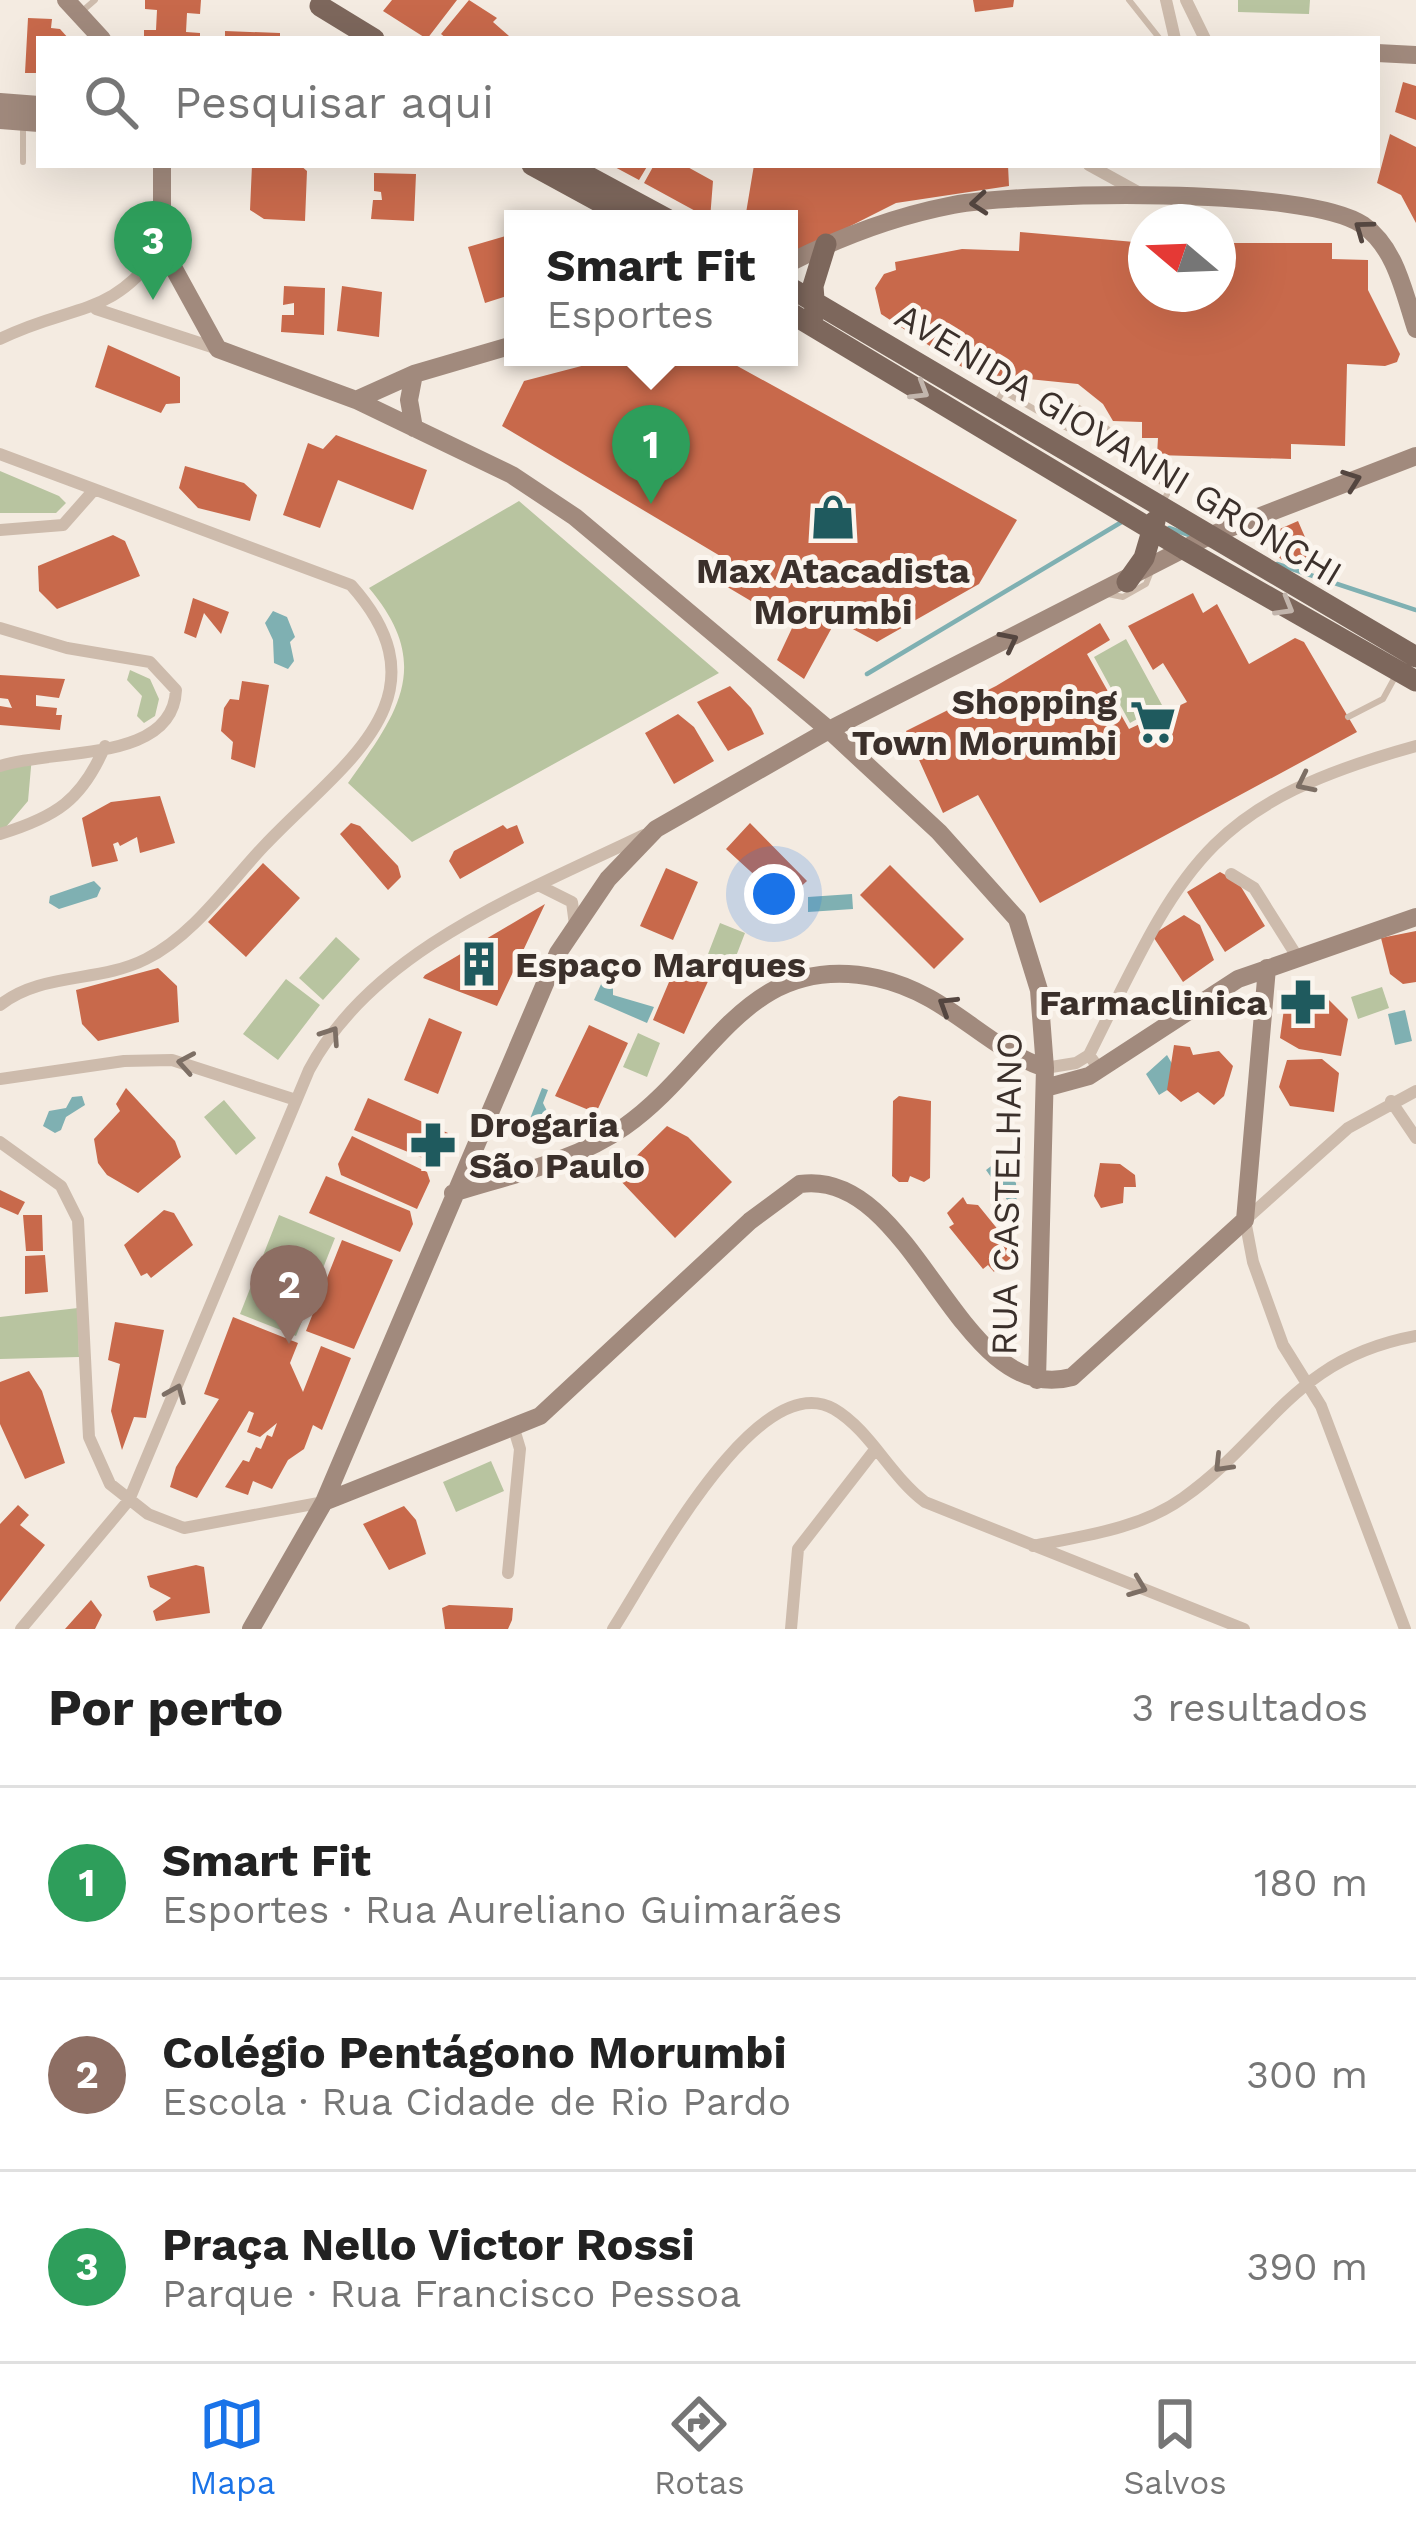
<!DOCTYPE html>
<html lang="pt">
<head>
<meta charset="utf-8">
<style>
  body { margin:0; font-family:"Work Sans",sans-serif; background:#f6f6f6; color:#222 }
  .compass { position:absolute; left:1128px; top:204px; width:108px; height:108px; border-radius:50%; background:#fff; box-shadow:0 12px 48px #0002; rotate:289deg }
  .you { position:absolute; left:774px; top:894px; width:42px; height:42px; margin:-30px; border:9px solid #fff; border-radius:50%; background:#1a73e8; box-shadow:0 0 0 18px #1a73e833 }
  .badge { display:grid; place-items:center; width:78px; height:78px; border-radius:50%; background:#1a73e8; color:#fff; font-size:39px; font-weight:700 }
  .pin { position:absolute; translate:-50% -99px; filter:drop-shadow(0 3px 6px #0008) }
  .pin::after { content:''; position:absolute; top:63px; width:42px; height:36px; background:inherit; clip-path:polygon(0 0,100% 0,50% 100%) }
  .popup { position:absolute; left:504px; top:210px; width:294px; height:156px; box-sizing:border-box; display:grid; place-content:center; border-radius:0px; background:#fff; filter:drop-shadow(0 3px 9px #0005); font-size:39px; white-space:nowrap; color:#767676 }
  .popup b { font-size:45px; color:#222 }
  .popup::after { content:''; position:absolute; left:50%; top:100%; margin-left:-24px; border:24px solid transparent; border-top-color:#fff }
  .list { margin:0; padding:0; list-style:none }
  h2 { display:flex; justify-content:space-between; align-items:center; height:156px; margin:0; padding:0 48px; font-size:51px }
  h2 small { font-size:39px; font-weight:400; color:#767676 }
  .list li { display:grid; grid-template-columns:78px 1fr auto; gap:36px; align-items:center; box-sizing:border-box; height:192px; padding:0 48px; border-top:3px solid #e0e0e0 }
  .list b { display:block; font-size:45px; white-space:nowrap }
  .list p { margin:0; font-size:39px; white-space:nowrap; color:#767676 }
  .list em { font-size:39px; font-style:normal; color:#767676 }
  .icon { flex:none; width:66px; height:66px; fill:none; stroke:currentColor; stroke-width:2; stroke-linecap:round; stroke-linejoin:round }
  .map { position:relative; flex:none; width:1416px; height:1629px; overflow:hidden }
  .search { position:absolute; background:#fff; box-shadow:0 12px 48px #0002; left:36px; right:36px; top:36px; height:132px; display:flex; align-items:center; gap:30px; box-sizing:border-box; padding:0 42px; border-radius:0px; color:#767676; font-size:45px }
  .sheet { height:732px; background:#fff }
  nav { display:flex; justify-content:space-around; align-items:center; box-sizing:border-box; height:168px; border-top:3px solid #e0e0e0; background:#fff; font-size:33px; color:#767676 }
  nav a { display:grid; justify-items:center; gap:6px }
  nav .on { color:#1a73e8 }
  .map>svg:first-child { display:block }
</style>
</head>
<body>
<div class="map">
<svg width="1416" height="1629" viewBox="0 0 1416 1629">
  <rect width="100%" height="100%" fill="#f4ebe1"/>
  <path fill="#b8c4a0" d="M 1238,0 L 1310,0 L 1309,14 L 1238,12 Z
    M 0,471 L 59,496 L 66,503 L 56,513 L 0,513 Z
    M 519,501 L 719,673 L 412,842 L 348,783 C 398,713 434,665 369,588 Z
    M 1126,639 L 1162,705 L 1130,723 L 1094,657 Z
    M 130,670 L 150,679 L 159,699 L 155,716 L 144,723 L 137,716 L 142,696 L 127,680 Z
    M 32,756 L 28,801 L 0,834 L 0,763 Z
    M 720,923 L 745,933 L 728,977 L 703,967 Z
    M 336,937 L 360,959 L 323,1000 L 299,978 Z
    M 286,979 L 320,1005 L 278,1060 L 243,1034 Z
    M 1382,987 L 1389,1008 L 1358,1019 L 1351,997 Z
    M 638,1033 L 660,1043 L 647,1077 L 623,1067 Z
    M 224,1100 L 256,1138 L 236,1155 L 204,1117 Z
    M 279,1215 L 335,1238 L 296,1336 L 240,1314 Z
    M 78,1308 L 79,1357 L 0,1359 L 0,1317 Z
    M 491,1461 L 504,1491 L 456,1512 L 443,1482 Z"/>
  <path fill="#7fb0b2" d="M 273,611 L 287,617 L 295,637 L 290,642 L 294,661 L 288,669 L 274,663 L 273,640 L 265,623 Z
    M 94,881 L 101,888 L 97,897 L 59,909 L 49,903 L 50,896 Z
    M 852,894 L 853,909 L 808,912 L 808,897 Z
    M 606,973 L 613,979 L 613,995 L 654,1007 L 647,1023 L 594,1000 Z
    M 1405,1010 L 1412,1041 L 1395,1045 L 1388,1014 Z
    M 1167,1055 L 1182,1081 L 1159,1095 L 1146,1074 Z
    M 542,1088 L 548,1090 L 543,1103 L 549,1115 L 541,1122 L 542,1134 L 522,1139 Z
    M 82,1096 L 85,1105 L 66,1117 L 61,1130 L 55,1133 L 43,1126 L 49,1111 L 66,1108 L 72,1097 Z
    M 999,1160 L 1016,1183 L 1017,1214 L 986,1170 Z"/>
  <g fill="none" stroke-linecap="round" stroke-linejoin="round">
    <path stroke="#7fb0b2" stroke-width="4.5" d="M 1169,528 L 1192,536
      M 1277,564 L 1416,610
      M 867,674 L 1125,520"/>
  </g>
  <path fill="#c8694b" d="M 145,0 L 201,0 L 200,14 L 187,13 L 186,32 L 200,33 L 200,39 L 144,39 L 144,30 L 156,30 L 157,10 L 145,9 Z
    M 392,0 L 457,0 L 427,39 L 383,11 Z
    M 469,0 L 497,18 L 493,22 L 509,36 L 507,39 L 447,39 L 441,34 Z
    M 973,0 L 1014,0 L 1013,7 L 975,12 Z
    M 28,18 L 52,19 L 51,28 L 60,29 L 69,39 L 39,39 L 39,73 L 25,73 Z
    M 225,31 L 280,33 L 280,39 L 225,39 Z
    M 1403,82 L 1416,86 L 1416,120 L 1395,112 Z
    M 1390,134 L 1416,147 L 1416,223 L 1401,195 L 1377,183 Z
    M 252,165 L 300,165 L 307,171 L 305,221 L 264,219 L 250,210 Z
    M 611,165 L 648,165 L 639,180 Z
    M 654,165 L 684,165 L 713,181 L 710,219 L 644,183 Z
    M 754,165 L 1008,165 L 1009,186 L 896,203 L 789,257 L 789,219 L 745,219 Z
    M 374,173 L 416,174 L 414,221 L 371,219 L 373,200 L 382,200 L 381,192 L 374,191 Z
    M 1020,232 L 1146,243 L 1146,294 L 1218,294 L 1218,243 L 1332,243 L 1332,259 L 1368,260 L 1368,290 L 1400,354 L 1397,362 L 1385,366 L 1347,364 L 1345,446 L 1291,444 L 1291,459 L 1157,455 L 1158,438 L 1142,438 L 1142,422 L 1113,421 L 1103,404 L 1078,384 L 971,373 L 881,314 L 875,288 L 884,274 L 896,270 L 895,262 L 962,249 L 1019,251 Z
    M 513,234 L 513,294 L 485,303 L 468,247 Z
    M 284,286 L 325,288 L 324,335 L 281,332 L 282,315 L 294,315 L 294,303 L 283,305 Z
    M 342,286 L 382,292 L 379,337 L 337,331 Z
    M 108,345 L 180,377 L 180,403 L 166,404 L 161,413 L 95,387 Z
    M 616,357 L 721,357 L 1017,520 L 979,584 L 877,642 L 836,620 L 804,679 L 777,660 L 793,626 L 724,585 L 732,563 L 502,426 L 524,381 Z
    M 336,435 L 427,470 L 413,510 L 338,480 L 320,528 L 283,515 L 308,443 L 323,449 Z
    M 185,466 L 244,483 L 257,495 L 250,521 L 198,508 L 179,488 Z
    M 1298,521 L 1314,558 L 1294,567 L 1289,557 L 1282,560 L 1274,553 L 1266,535 Z
    M 113,535 L 125,541 L 140,576 L 57,609 L 39,591 L 38,566 Z
    M 1193,593 L 1203,613 L 1217,604 L 1249,664 L 1295,638 L 1304,642 L 1357,732 L 1040,903 L 978,795 L 943,813 L 906,731 L 996,686 L 1100,623 L 1110,640 L 1087,654 L 1129,729 L 1187,702 L 1163,663 L 1153,670 L 1128,626 Z
    M 193,598 L 229,612 L 221,634 L 204,613 L 196,638 L 184,633 Z
    M 0,675 L 65,679 L 59,698 L 36,695 L 36,706 L 57,708 L 56,715 L 62,715 L 60,730 L 0,725 L 0,706 L 12,708 L 8,699 L 0,698 Z
    M 242,681 L 269,685 L 255,768 L 231,759 L 233,742 L 221,731 L 224,708 L 230,699 L 239,700 Z
    M 730,686 L 751,708 L 764,734 L 728,751 L 697,702 Z
    M 678,714 L 694,727 L 714,761 L 674,784 L 645,733 Z
    M 160,796 L 175,843 L 140,853 L 137,837 L 120,846 L 118,842 L 113,844 L 118,861 L 92,867 L 82,818 L 111,802 Z
    M 351,823 L 360,826 L 398,866 L 401,877 L 388,890 L 340,834 Z
    M 750,823 L 807,881 L 784,902 L 726,849 Z
    M 503,825 L 507,829 L 517,825 L 524,843 L 460,879 L 449,861 L 454,851 Z
    M 263,863 L 300,898 L 246,957 L 208,922 Z
    M 890,865 L 964,939 L 934,969 L 860,895 Z
    M 666,868 L 698,882 L 673,940 L 640,926 Z
    M 1220,872 L 1238,882 L 1265,926 L 1225,952 L 1187,892 Z
    M 545,904 L 497,1006 L 423,978 L 425,975 Z
    M 1184,915 L 1200,925 L 1214,960 L 1183,982 L 1152,935 Z
    M 1416,931 L 1416,982 L 1403,984 L 1390,974 L 1381,938 Z
    M 677,963 L 710,977 L 684,1034 L 653,1020 Z
    M 158,968 L 177,986 L 179,1022 L 98,1041 L 82,1024 L 76,990 Z
    M 1286,994 L 1328,999 L 1348,1019 L 1341,1056 L 1299,1049 L 1280,1038 Z
    M 429,1018 L 462,1032 L 438,1094 L 404,1080 Z
    M 589,1025 L 628,1043 L 596,1113 L 555,1096 Z
    M 1174,1045 L 1190,1047 L 1193,1055 L 1219,1051 L 1233,1066 L 1224,1096 L 1214,1105 L 1198,1092 L 1181,1102 L 1167,1090 Z
    M 1322,1059 L 1339,1073 L 1334,1112 L 1290,1106 L 1279,1087 L 1287,1060 Z
    M 126,1088 L 175,1141 L 181,1157 L 138,1193 L 107,1175 L 98,1163 L 94,1139 L 120,1111 L 116,1104 Z
    M 899,1096 L 931,1101 L 930,1178 L 924,1182 L 910,1176 L 908,1182 L 899,1182 L 892,1176 L 893,1101 Z
    M 368,1098 L 448,1133 L 435,1163 L 354,1130 Z
    M 667,1126 L 688,1137 L 732,1182 L 675,1238 L 616,1176 Z
    M 352,1136 L 427,1172 L 430,1181 L 417,1209 L 341,1175 L 338,1164 Z
    M 1100,1163 L 1120,1164 L 1135,1175 L 1136,1187 L 1124,1187 L 1123,1203 L 1101,1208 L 1094,1196 Z
    M 326,1176 L 410,1211 L 413,1224 L 400,1252 L 309,1213 Z
    M 0,1190 L 25,1202 L 18,1215 L 0,1207 Z
    M 963,1197 L 967,1204 L 978,1205 L 1008,1242 L 1012,1257 L 1006,1262 L 1001,1257 L 994,1272 L 988,1265 L 983,1269 L 949,1227 L 954,1224 L 947,1213 Z
    M 164,1210 L 174,1213 L 193,1245 L 151,1278 L 147,1273 L 141,1276 L 124,1245 Z
    M 23,1215 L 42,1215 L 43,1251 L 26,1251 Z
    M 342,1240 L 393,1260 L 354,1349 L 306,1331 Z
    M 45,1255 L 48,1292 L 25,1294 L 25,1256 Z
    M 233,1317 L 298,1343 L 290,1363 L 303,1392 L 321,1346 L 351,1358 L 322,1430 L 313,1425 L 304,1449 L 288,1460 L 272,1489 L 253,1481 L 248,1495 L 225,1487 L 243,1460 L 249,1462 L 256,1447 L 261,1449 L 267,1435 L 272,1437 L 277,1423 L 260,1437 L 247,1432 L 254,1413 L 249,1411 L 197,1498 L 170,1487 L 176,1467 L 219,1399 L 204,1394 Z
    M 115,1322 L 164,1330 L 146,1418 L 134,1417 L 122,1450 L 111,1411 L 120,1364 L 108,1360 Z
    M 29,1371 L 42,1391 L 65,1463 L 25,1479 L 0,1424 L 0,1382 Z
    M 18,1505 L 29,1515 L 20,1525 L 45,1545 L 0,1602 L 0,1524 Z
    M 404,1506 L 416,1520 L 426,1554 L 389,1570 L 363,1524 Z
    M 196,1565 L 204,1567 L 210,1613 L 156,1621 L 153,1611 L 171,1598 L 150,1587 L 147,1576 Z
    M 91,1600 L 102,1615 L 95,1629 L 65,1629 Z
    M 449,1605 L 513,1608 L 512,1620 L 508,1629 L 445,1629 L 442,1608 Z"/>
  <g fill="none" stroke-linecap="round" stroke-linejoin="round">
    <path stroke="#cdbbac" stroke-width="6" d="M 1129,0 L 1160,39
      M 80,13 L 95,0
      M 23,124 L 23,162
      M 996,403 L 1003,391 L 1067,428 L 1079,408 C 1115,428 1137,464 1170,489 L 1162,503
      M 1108,594 L 1123,597 L 1146,584 L 1152,569
      M 1348,717 L 1383,699 L 1395,677"/>
    <path stroke="#cdbbac" stroke-width="12" d="M 1166,0 L 1175,39
      M 1186,0 L 1205,39
      M 1089,165 L 1138,192
      M 96,309 L 218,349
      M 0,339 C 72,303 110,320 162,247
      M 0,454 L 351,585 C 453,699 339,766 264,846 C 228,884 194,935 146,959 C 99,983 41,972 0,1005
      M 0,530 L 63,525 L 93,491
      M 0,628 L 67,648 L 150,662 L 176,690 C 173,763 55,748 0,766
      M 0,834 C 56,817 82,800 105,746
      M 1231,874 L 1254,888 L 1298,958
      M 542,887 L 572,902 L 575,925
      M 1045,1068 L 1076,1063 L 1089,1055
      M 1100,1070 L 1089,1055 C 1182,868 1202,805 1416,746
      M 0,1079 L 124,1061 L 172,1060 L 296,1100
      M 1391,1101 L 1416,1138
      M 0,1142 L 61,1186 L 78,1220 L 89,1437 L 110,1484 L 148,1514 L 184,1528 L 324,1502
      M 1033,1546 C 1083,1536 1140,1529 1183,1498 C 1271,1436 1292,1359 1416,1336
      M 508,1573 L 520,1449 L 514,1429
      M 21,1629 L 129,1500 L 309,1070 C 373,949 526,892 644,835
      M 613,1629 C 648,1576 756,1365 834,1409 C 870,1430 891,1477 925,1502 L 1244,1629
      M 791,1629 L 798,1549 L 874,1451
      M 1405,1629 L 1321,1406 L 1283,1345 L 1253,1262 L 1245,1220 L 1348,1128 L 1416,1091"/>
    <path stroke="#a18a7d" stroke-width="18" d="M 66,0 L 102,39
      M 1377,53 L 1416,55
      M 0,102 L 39,105
      M 0,120 L 39,123
      M 162,165 L 162,247 L 218,349 L 356,400 L 512,475 L 575,517 L 829,730 L 939,832 L 1017,919 L 1039,990 L 1045,1068 L 1037,1380
      M 789,263 C 840,237 896,216 953,205 C 1026,192 1306,186 1363,225 C 1396,248 1404,293 1416,329
      M 356,400 L 414,374 L 513,345
      M 414,428 L 409,400 L 414,374
      M 1045,1088 L 1089,1076 L 1238,979 L 1416,917
      M 453,1193 C 510,1175 574,1162 624,1127 C 713,1065 746,950 877,978 C 949,994 982,1046 1045,1068
      M 324,1502 L 540,1416 L 750,1221 L 800,1184 C 916,1167 957,1409 1072,1377 L 1245,1220 L 1267,968
      M 251,1629 L 324,1502 L 558,953 L 608,879 L 656,829 L 829,730 L 1209,536 L 1416,456"/>
    <path stroke="#7d675c" stroke-width="21" d="M 320,6 L 374,39
      M 532,165 L 631,219
      M 567,165 L 667,219
      M 789,287 L 1416,657
      M 789,312 L 1184,549 L 1416,681
      M 815,313 L 813,286 L 826,244
      M 1127,582 L 1144,558 L 1155,521"/>
  </g>
  <defs><path id="oneway-chevron" d="M-2-3.5L2.5 0L-2 3.5" fill="none" stroke-width="1.6" stroke-linecap="round" stroke-linejoin="round" transform="scale(3)"/></defs>
  <g stroke="#544640">
    <use href="#oneway-chevron" transform="translate(979 203) rotate(175)"/>
    <use href="#oneway-chevron" transform="translate(1363 229) rotate(-144)"/>
    <use href="#oneway-chevron" transform="translate(1352 480) rotate(-20)"/>
    <use href="#oneway-chevron" transform="translate(1009 641) rotate(-27)"/>
    <use href="#oneway-chevron" transform="translate(947 1005) rotate(-148)"/>
  </g>
  <g stroke="#c2b5ac">
    <use href="#oneway-chevron" transform="translate(920 391) rotate(31)"/>
    <use href="#oneway-chevron" transform="translate(1285 607) rotate(30)"/>
  </g>
  <g stroke="#7d6f65">
    <use href="#oneway-chevron" transform="translate(1305 783) rotate(154)"/>
    <use href="#oneway-chevron" transform="translate(331 1035) rotate(-56)"/>
    <use href="#oneway-chevron" transform="translate(186 1063) rotate(-170)"/>
    <use href="#oneway-chevron" transform="translate(176 1393) rotate(-67)"/>
    <use href="#oneway-chevron" transform="translate(1222 1464) rotate(134)"/>
    <use href="#oneway-chevron" transform="translate(1138 1587) rotate(21)"/>
  </g>
  <defs>
    <g id="shop-bare" transform="scale(3.6)"><path d="M-5-2.5h2.3a2.7 3.5 0 0 1 5.4 0H5L5.5 6h-11ZM-1.5-2.5h3a1.5 2.3 0 0 0-3 0Z" fill="#1f5a5e" stroke="#fbf5ee" stroke-width="2.5" paint-order="stroke"/></g>
    <g id="supermarket-bare" transform="scale(3.6)"><path d="M-6-5.5h2.5l.6 2H6L4.5 2H-2.5L-4.4-4H-6ZM-1.5 3.2a1.3 1.3 0 1 0 .1 0ZM3 3.2a1.3 1.3 0 1 0 .1 0Z" fill="#1f5a5e" stroke="#fbf5ee" stroke-width="2.5" paint-order="stroke"/></g>
    <g id="building-bare" transform="scale(3.6)"><path d="M-4-6H4V6H1V3H-1V6H-4ZM-2.5-4.3h1.7v1.8h-1.7ZM.8-4.3h1.7v1.8H.8ZM-2.5-1h1.7V.8h-1.7ZM.8-1h1.7V.8H.8Z" fill="#1f5a5e" stroke="#fbf5ee" stroke-width="2.5" paint-order="stroke"/></g>
    <g id="pharmacy-bare" transform="scale(3.6)"><path d="M-2-6h4v4h4v4h-4v4h-4v-4h-4v-4h4Z" fill="#1f5a5e" stroke="#fbf5ee" stroke-width="2.5" paint-order="stroke"/></g>
  </defs>
  <g fill-rule="evenodd">
    <use href="#shop-bare" x="833" y="517"/>
    <use href="#supermarket-bare" x="1153" y="722"/>
    <use href="#building-bare" x="479" y="964"/>
    <use href="#pharmacy-bare" x="1303" y="1002"/>
    <use href="#pharmacy-bare" x="433" y="1145"/>
  </g>
  <g text-anchor="middle" stroke-width="10" stroke-linejoin="round" paint-order="stroke">
    <g font-size="36" fill="#3b302b" stroke="#fbf5ee">
      <text transform="translate(1119 444) rotate(31)" y="13">AVENIDA GIOVANNI GRONCHI</text>
      <text transform="translate(1006 1194) rotate(-89)" y="13">RUA CASTELHANO</text>
    </g>
    <g font-size="36" font-weight="bold" fill="#3b302b" stroke="#fbf5ee" text-anchor="end">
      <text x="833" y="583" text-anchor="middle">Max Atacadista<tspan x="833" dy="41">Morumbi</tspan></text>
      <text x="1117" y="714">Shopping<tspan x="1117" dy="41">Town Morumbi</tspan></text>
      <text x="515" y="977" text-anchor="start">Espaço Marques</text>
      <text x="1267" y="1015">Farmaclinica</text>
      <text x="469" y="1137" text-anchor="start">Drogaria<tspan x="469" dy="41">São Paulo</tspan></text>
    </g>
  </g>
</svg>
<svg class="compass" viewBox="-18 -18 36 36"><path d="M0-13l5 13h-10z" fill="#e53935"/><path d="M0 13l5-13h-10z" fill="#767676"/></svg>
<div class="you"></div>
<div class="pin badge" style="left:651px;top:504px;background:#2e9e5b">1</div>
<div class="popup"><b>Smart Fit</b>Esportes</div>
<div class="pin badge" style="left:289px;top:1344px;background:#8d6e63">2</div>
<div class="pin badge" style="left:153px;top:300px;background:#2e9e5b">3</div>
<div class="search"><svg class="icon" aria-label="search" viewBox="0 0 24 24"><circle cx="10" cy="10" r="6"/><path d="M15 15l6 6"/></svg>Pesquisar aqui</div>
</div>
<section class="sheet">
<h2>Por perto<small>3 resultados</small></h2>
<ul class="list">
<li><span class="badge" style="background:#2e9e5b">1</span><div><b>Smart Fit</b><p>Esportes · Rua Aureliano Guimarães</p></div><em>180 m</em></li>
<li><span class="badge" style="background:#8d6e63">2</span><div><b>Colégio Pentágono Morumbi</b><p>Escola · Rua Cidade de Rio Pardo</p></div><em>300 m</em></li>
<li><span class="badge" style="background:#2e9e5b">3</span><div><b>Praça Nello Victor Rossi</b><p>Parque · Rua Francisco Pessoa</p></div><em>390 m</em></li>
</ul>
</section>
<nav>
<a class="on"><svg class="icon" aria-label="map" viewBox="0 0 24 24"><path d="M3 6l6-2 6 2 6-2v14l-6 2-6-2-6 2zM9 4v14M15 6v14"/></svg>Mapa</a>
<a><svg class="icon" aria-label="directions" viewBox="0 0 24 24"><path d="M12 3l9 9-9 9-9-9zM9 14v-3h6M13 9l2 2-2 2"/></svg>Rotas</a>
<a><svg class="icon" aria-label="saved" viewBox="0 0 24 24"><path d="M7 4h10v16l-5-4-5 4z"/></svg>Salvos</a>
</nav>
</body>
</html>
